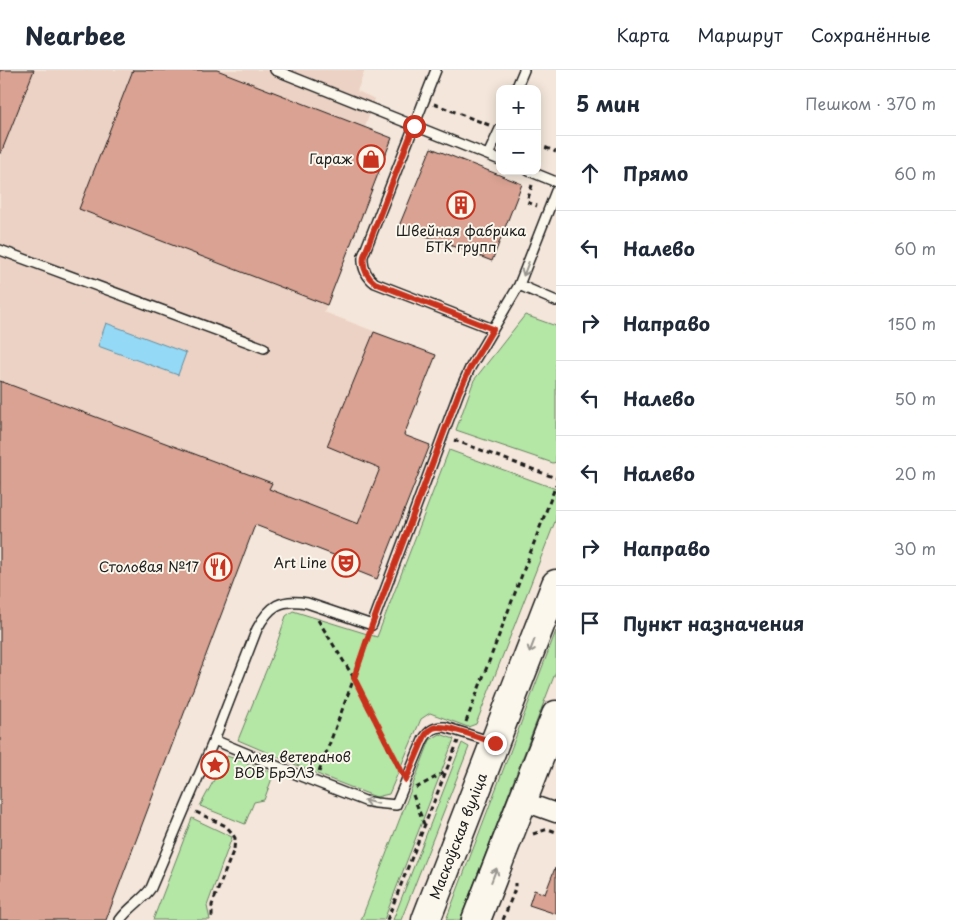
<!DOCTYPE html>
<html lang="ru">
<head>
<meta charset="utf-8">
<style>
  body { margin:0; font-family:"Playpen Sans",sans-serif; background:#f2f2f3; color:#1f2937 }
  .controls { position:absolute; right:15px; top:15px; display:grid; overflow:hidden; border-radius:10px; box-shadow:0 2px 12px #0003 }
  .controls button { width:45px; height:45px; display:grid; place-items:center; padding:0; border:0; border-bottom:1px solid #e0e1e3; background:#fff; color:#1f2937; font:25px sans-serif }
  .stop { position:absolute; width:15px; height:15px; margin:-11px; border:4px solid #c8321e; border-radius:50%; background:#fff }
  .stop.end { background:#c8321e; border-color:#fff; box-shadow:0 1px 5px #0008 }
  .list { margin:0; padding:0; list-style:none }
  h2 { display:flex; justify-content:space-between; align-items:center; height:65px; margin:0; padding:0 20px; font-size:21px }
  h2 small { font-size:16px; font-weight:400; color:#747a83 }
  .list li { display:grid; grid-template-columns:32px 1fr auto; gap:15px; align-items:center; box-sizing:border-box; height:75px; padding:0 20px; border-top:1px solid #e0e1e3 }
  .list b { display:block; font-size:19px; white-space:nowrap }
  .list em { font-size:16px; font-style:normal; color:#747a83 }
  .icon { flex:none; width:28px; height:28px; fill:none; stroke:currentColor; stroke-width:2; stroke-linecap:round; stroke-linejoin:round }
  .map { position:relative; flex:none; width:556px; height:850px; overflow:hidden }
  header { display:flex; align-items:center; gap:30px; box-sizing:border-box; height:70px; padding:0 25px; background:#fff; border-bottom:1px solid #e0e1e3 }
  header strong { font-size:24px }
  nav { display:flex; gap:28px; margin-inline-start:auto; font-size:18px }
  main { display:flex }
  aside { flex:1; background:#fff }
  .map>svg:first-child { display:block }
</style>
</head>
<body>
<header>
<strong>Nearbee</strong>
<nav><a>Карта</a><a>Маршрут</a><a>Сохранённые</a></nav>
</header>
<main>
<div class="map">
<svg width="556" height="850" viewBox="0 0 556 850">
  <rect width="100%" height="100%" fill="#f4e6da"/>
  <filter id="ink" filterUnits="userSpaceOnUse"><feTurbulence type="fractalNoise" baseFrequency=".02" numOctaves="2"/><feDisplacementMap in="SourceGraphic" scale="10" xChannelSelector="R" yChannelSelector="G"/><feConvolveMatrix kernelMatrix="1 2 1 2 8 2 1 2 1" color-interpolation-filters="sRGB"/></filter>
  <g filter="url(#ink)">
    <path fill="#ecd2c4" d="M 0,0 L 365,0 L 357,21 L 375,29 L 365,57 L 392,68 L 324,242 L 436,285 L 404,365 L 430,375 L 377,509 L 342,495 L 343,489 L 255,455 L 106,850 L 0,850 Z"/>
    <path fill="#b4e6a6" stroke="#688161" d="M 525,245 L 556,256 L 556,392 L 553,393 L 456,360 L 474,310 Z
      M 449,380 L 556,419 L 556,449 L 476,654 L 468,657 L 430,643 L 421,649 L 389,724 L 376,727 L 322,706 L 238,670 L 276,576 L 286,546 L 293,541 L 377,567 Z
      M 556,561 L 556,601 L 460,850 L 446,850 Z
      M 440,664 L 454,669 L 384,850 L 361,850 L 430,670 Z
      M 462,673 L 469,677 L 401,850 L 393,850 Z
      M 227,686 L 274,703 L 264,730 L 254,732 L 245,754 L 200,736 Z
      M 192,748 L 232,767 L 207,836 L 210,850 L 153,850 Z"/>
    <path fill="#94d9f6" stroke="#648d9f" d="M 106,253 L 186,283 L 178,305 L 98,276 Z"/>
    <path fill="#d9a292" stroke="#1c1c1c" d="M 0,0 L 34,0 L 1,83 L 0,83 Z
      M 133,0 L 217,0 L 392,68 L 327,235 L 79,139 Z
      M 431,78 L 522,114 L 492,191 L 399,156 Z
      M 374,262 L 436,285 L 404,365 L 430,375 L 377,509 L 342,495 L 344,489 L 255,455 L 106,850 L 0,850 L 0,311 L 272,413 L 269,419 L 358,454 L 380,398 L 327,376 Z
      M 555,798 L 556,799 L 556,844 L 529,835 L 534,820 L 545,824 Z"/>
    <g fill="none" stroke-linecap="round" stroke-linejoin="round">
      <g stroke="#1c1c1c" stroke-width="12">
        <path id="service" d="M 275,0 L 500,90
          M 436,0 L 363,186 C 362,198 366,206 375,213 L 493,259
          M 516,19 L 524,0
          M 488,85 L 500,59
          M 529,101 L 556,112
          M 556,121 L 519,215 L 556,231
          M 0,180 L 264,278
          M 492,672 L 445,657 C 434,656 428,661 423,670 L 396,735 L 376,733 L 365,731 L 303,707 L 214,670 L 257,559 C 269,536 281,528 307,533 L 372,555 L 459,322 L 470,298 L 519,215
          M 120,850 C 129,837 143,830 151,818 L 214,670"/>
      </g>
      <g stroke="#1c1c1c" stroke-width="21">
        <path id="minor" d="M 522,731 L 556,743"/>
      </g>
      <g stroke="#1c1c1c" stroke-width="31">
        <g id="primary">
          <path id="s1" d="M 426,850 L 556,514"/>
          <path d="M 476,850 L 556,645"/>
        </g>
      </g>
      <path stroke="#1c1c1c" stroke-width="3" stroke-dasharray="5 4" stroke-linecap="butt" d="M 434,34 L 489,55
        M 537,74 L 556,82
        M 532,115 L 527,132 L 537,136
        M 454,370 L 556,408
        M 318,550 L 354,608 L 399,698
        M 466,652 L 556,415
        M 319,702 L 354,608 L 368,566
        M 416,718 L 445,702
        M 413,725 L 424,754
        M 196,742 L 226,756 L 232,763 L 235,768 L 234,779 L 212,835 L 212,850
        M 533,764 L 548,759 L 556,762
        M 387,850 L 458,671
        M 503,850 L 515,819 L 515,813"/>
      <use href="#service" stroke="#fbf7ec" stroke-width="9"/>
      <use href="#minor" stroke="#fbf7ec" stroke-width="18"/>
      <use href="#primary" stroke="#fbf7ec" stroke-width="28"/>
    </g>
    <defs><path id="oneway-shaft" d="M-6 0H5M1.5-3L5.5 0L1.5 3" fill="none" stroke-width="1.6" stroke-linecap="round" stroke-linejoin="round" transform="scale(1.25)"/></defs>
    <g stroke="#97948e">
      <use href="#oneway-shaft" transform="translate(526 199) rotate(111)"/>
      <use href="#oneway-shaft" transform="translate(532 576) rotate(111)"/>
      <use href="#oneway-shaft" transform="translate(371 732) rotate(-166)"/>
      <use href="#oneway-shaft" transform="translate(494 805) rotate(-69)"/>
    </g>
  </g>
  <g fill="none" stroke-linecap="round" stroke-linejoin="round" filter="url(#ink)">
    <path stroke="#c8321e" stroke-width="6" d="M 414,56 L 364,186 C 362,198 366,206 375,213 L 493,259 L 470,298 L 459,322 L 372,555 L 354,608 L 406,710 L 423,670 C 425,665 429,660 433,658 C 444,653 483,669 495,673"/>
  </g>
  <defs>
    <g id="shop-ring" transform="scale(1.4375)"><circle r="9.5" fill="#fbf7ec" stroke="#c8321e" stroke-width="1.5"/><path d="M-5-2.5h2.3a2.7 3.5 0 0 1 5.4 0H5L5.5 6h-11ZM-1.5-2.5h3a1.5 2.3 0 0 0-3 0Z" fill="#c8321e"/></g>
    <g id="building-ring" transform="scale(1.4375)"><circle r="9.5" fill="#fbf7ec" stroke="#c8321e" stroke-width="1.5"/><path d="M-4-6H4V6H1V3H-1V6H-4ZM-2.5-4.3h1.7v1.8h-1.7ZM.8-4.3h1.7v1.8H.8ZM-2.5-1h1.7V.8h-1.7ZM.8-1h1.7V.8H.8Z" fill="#c8321e"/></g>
    <g id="theatre-ring" transform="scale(1.4375)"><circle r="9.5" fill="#fbf7ec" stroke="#c8321e" stroke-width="1.5"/><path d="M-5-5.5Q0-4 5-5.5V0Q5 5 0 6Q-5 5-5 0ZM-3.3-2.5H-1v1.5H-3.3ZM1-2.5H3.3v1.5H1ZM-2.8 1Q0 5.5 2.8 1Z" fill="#c8321e"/></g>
    <g id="restaurant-ring" transform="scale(1.4375)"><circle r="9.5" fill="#fbf7ec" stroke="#c8321e" stroke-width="1.5"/><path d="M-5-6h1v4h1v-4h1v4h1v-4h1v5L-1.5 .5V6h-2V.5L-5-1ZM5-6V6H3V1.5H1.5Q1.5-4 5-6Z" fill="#c8321e"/></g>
    <g id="sight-ring" transform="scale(1.4375)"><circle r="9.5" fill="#fbf7ec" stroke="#c8321e" stroke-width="1.5"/><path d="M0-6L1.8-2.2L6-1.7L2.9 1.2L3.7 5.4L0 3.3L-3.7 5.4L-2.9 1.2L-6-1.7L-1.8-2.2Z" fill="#c8321e"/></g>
  </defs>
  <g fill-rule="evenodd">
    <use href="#shop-ring" x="371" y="89"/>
    <use href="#building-ring" x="461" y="135"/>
    <use href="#theatre-ring" x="346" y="493"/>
    <use href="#restaurant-ring" x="218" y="497"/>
    <use href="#sight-ring" x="215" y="695"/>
  </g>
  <g text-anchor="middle" stroke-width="4" stroke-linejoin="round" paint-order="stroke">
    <g font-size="14" fill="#1c1c1c" stroke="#fbf7ec" text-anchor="end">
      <text x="352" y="94">Гараж</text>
      <text x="461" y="166" text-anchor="middle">Швейная фабрика<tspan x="461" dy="16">БТК групп</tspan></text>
      <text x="327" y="498">Art Line</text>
      <text x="199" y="502">Столовая №17</text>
      <text x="234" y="692" text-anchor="start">Аллея ветеранов<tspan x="234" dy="16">ВОВ БрЭЛЗ</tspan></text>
    </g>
    <g font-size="14" fill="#1c1c1c" stroke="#fbf7ec">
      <text dy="5" stroke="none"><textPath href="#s1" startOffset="90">Маскоўская вуліца</textPath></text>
    </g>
  </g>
</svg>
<div class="controls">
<button>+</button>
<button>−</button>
</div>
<div class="stop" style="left:414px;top:56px"></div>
<div class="stop end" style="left:495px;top:673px"></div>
</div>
<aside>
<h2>5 мин<small>Пешком · 370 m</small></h2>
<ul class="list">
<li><svg class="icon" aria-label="ahead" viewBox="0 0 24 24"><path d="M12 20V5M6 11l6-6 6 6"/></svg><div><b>Прямо</b></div><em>60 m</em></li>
<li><svg class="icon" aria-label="left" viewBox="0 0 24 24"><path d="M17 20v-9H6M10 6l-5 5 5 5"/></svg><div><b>Налево</b></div><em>60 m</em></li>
<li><svg class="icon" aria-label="right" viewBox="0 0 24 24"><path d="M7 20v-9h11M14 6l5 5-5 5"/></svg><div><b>Направо</b></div><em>150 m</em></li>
<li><svg class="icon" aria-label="left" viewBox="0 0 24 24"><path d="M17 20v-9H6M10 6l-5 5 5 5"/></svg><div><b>Налево</b></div><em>50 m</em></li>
<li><svg class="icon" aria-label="left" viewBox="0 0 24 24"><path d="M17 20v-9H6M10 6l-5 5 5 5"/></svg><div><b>Налево</b></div><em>20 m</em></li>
<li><svg class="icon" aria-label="right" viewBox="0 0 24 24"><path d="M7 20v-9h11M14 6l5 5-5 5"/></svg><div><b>Направо</b></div><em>30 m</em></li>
<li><svg class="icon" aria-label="arrive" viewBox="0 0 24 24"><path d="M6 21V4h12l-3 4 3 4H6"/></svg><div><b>Пункт назначения</b></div></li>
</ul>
</aside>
</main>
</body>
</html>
